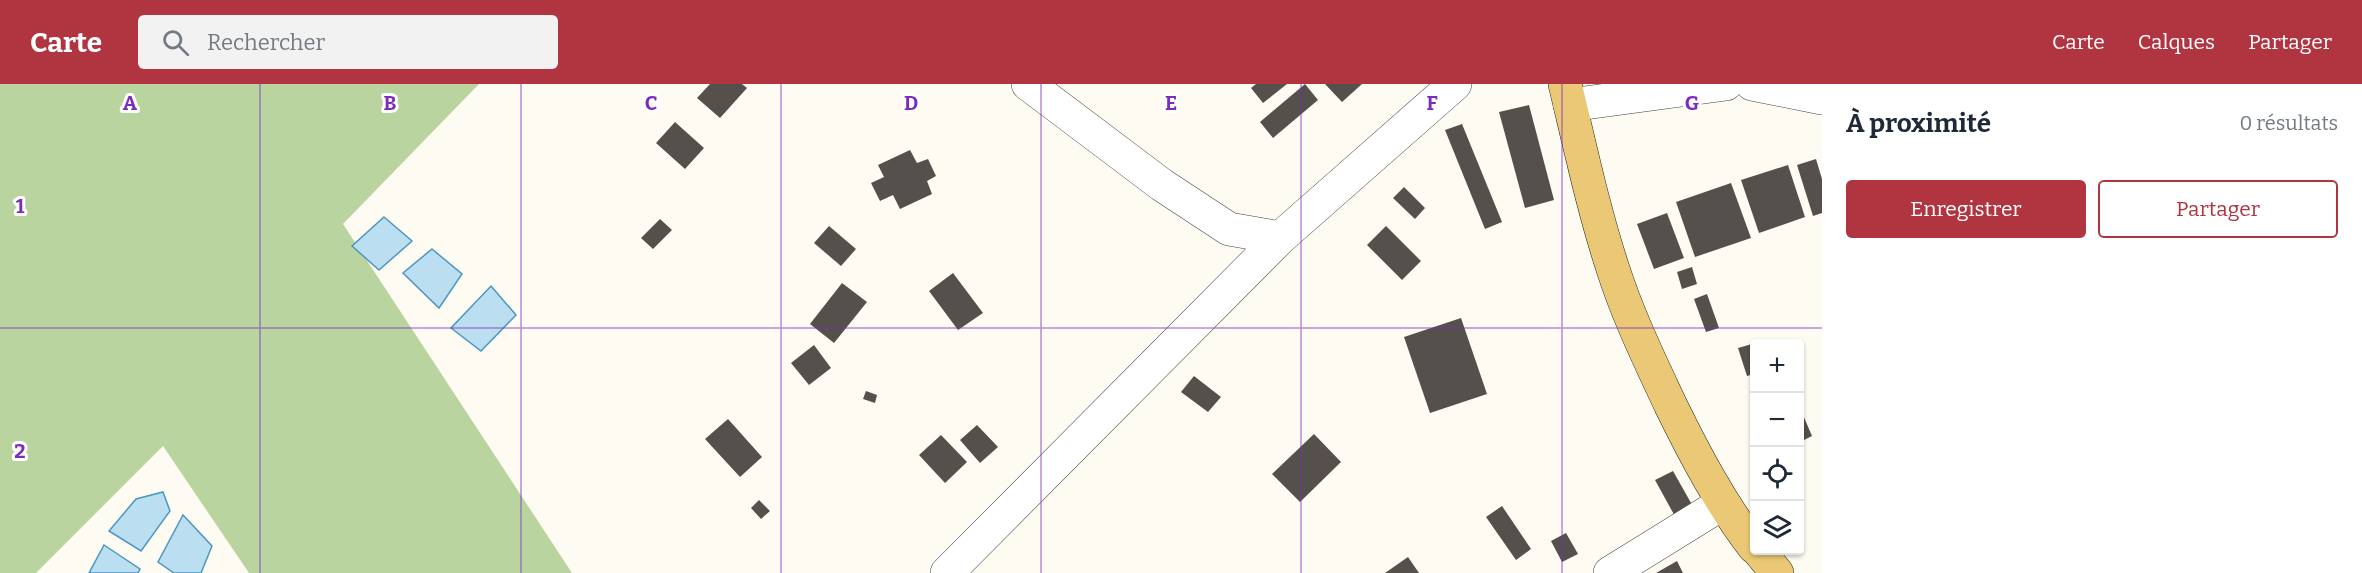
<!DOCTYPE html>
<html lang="fr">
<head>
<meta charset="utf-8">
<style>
  body { margin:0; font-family:Bitter,serif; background:#f2f2f3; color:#1f2937 }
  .controls { position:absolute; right:18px; bottom:18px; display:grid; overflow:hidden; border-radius:6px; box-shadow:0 2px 4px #0004 }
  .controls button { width:54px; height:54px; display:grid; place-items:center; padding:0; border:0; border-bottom:2px solid #e0e1e3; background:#fff; color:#1f2937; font:30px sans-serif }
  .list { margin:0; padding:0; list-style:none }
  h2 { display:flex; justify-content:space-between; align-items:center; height:78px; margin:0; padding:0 24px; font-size:26px }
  h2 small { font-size:20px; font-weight:400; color:#747a83 }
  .actions { display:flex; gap:12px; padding:18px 24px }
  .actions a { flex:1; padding:14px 0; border:2px solid #b13441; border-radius:6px; text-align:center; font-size:21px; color:#b13441 }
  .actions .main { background:#b13441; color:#fff }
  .icon { flex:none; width:33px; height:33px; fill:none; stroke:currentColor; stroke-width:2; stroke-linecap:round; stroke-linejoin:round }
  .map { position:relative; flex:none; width:1822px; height:489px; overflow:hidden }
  header { display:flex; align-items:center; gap:36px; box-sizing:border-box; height:84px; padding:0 30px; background:#b13441; color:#fff }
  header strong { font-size:28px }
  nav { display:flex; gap:33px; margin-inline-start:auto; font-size:21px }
  .search { width:420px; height:54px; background:#f2f2f3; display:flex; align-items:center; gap:15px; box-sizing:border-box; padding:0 21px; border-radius:6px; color:#747a83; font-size:22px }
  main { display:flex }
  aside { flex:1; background:#fff }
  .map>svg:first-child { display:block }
</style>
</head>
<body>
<header>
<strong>Carte</strong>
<div class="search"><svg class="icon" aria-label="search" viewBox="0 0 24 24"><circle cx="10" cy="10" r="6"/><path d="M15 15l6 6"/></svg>Rechercher</div>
<nav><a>Carte</a><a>Calques</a><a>Partager</a></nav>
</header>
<main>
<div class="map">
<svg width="1822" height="489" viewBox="0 0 1822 489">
  <rect width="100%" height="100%" fill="#fefbf2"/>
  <path fill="#bad49f" d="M 0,0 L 479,0 L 343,140 L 572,489 L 249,489 L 163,362 L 36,489 L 0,489 Z"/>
  <path fill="#bbdff0" stroke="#4a97c0" stroke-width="1.5" d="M 384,133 L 412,157 L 379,186 L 352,162 Z
    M 432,165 L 462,190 L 439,224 L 403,189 Z
    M 491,202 L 516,231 L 481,267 L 451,244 Z
    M 163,408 L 170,427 L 141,467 L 109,447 L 136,415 Z
    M 183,431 L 212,462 L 201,489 L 174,489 L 158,478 Z
    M 104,461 L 140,485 L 138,489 L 89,489 Z"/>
  <path fill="#56504c" d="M 710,0 L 742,0 L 747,4 L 720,34 L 697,14 Z
    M 1256,0 L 1287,0 L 1263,19 L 1251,4 Z
    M 1305,0 L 1318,16 L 1273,54 L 1260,38 Z
    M 1325,0 L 1362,0 L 1342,18 Z
    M 1529,21 L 1554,116 L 1525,124 L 1499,28 Z
    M 675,38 L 704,64 L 685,85 L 656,59 Z
    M 1462,40 L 1502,138 L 1485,145 L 1445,46 Z
    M 910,66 L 917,79 L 928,75 L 936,92 L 927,97 L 932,110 L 900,125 L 893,111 L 880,117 L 871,99 L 884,93 L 878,81 Z
    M 1816,75 L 1822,95 L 1822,129 L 1813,132 L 1797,81 Z
    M 1788,81 L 1805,133 L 1759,149 L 1741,96 Z
    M 1731,99 L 1751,154 L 1695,173 L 1676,118 Z
    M 1404,103 L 1425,124 L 1415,135 L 1393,114 Z
    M 1667,129 L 1684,174 L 1654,185 L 1637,140 Z
    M 660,135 L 672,146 L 653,165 L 641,154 Z
    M 829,142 L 856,165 L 841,182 L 814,159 Z
    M 1386,142 L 1421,177 L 1402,196 L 1367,161 Z
    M 1692,183 L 1697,200 L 1682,205 L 1677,188 Z
    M 953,189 L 983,229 L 958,246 L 929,207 Z
    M 842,199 L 867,218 L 834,259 L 810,240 Z
    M 1707,210 L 1719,244 L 1706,248 L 1694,215 Z
    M 1461,234 L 1487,310 L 1430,329 L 1404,253 Z
    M 1752,260 L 1754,268 L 1754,290 L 1747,292 L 1738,264 Z
    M 814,261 L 831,284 L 809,301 L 791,279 Z
    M 1194,292 L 1221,313 L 1208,328 L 1181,308 Z
    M 866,307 L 877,311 L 875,319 L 863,315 Z
    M 1800,324 L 1812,352 L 1800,358 Z
    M 728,335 L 762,373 L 740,393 L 705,355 Z
    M 977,341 L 998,363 L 980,379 L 960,356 Z
    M 1314,350 L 1341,378 L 1300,418 L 1272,390 Z
    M 941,351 L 967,378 L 945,399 L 919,371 Z
    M 1673,387 L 1695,426 L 1677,436 L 1655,396 Z
    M 759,416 L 770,427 L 761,435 L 751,424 Z
    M 1502,422 L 1531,465 L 1516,476 L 1486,433 Z
    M 1566,449 L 1578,470 L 1562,478 L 1551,457 Z
    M 1408,473 L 1419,489 L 1385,489 Z
    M 1677,477 L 1683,489 L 1656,489 Z"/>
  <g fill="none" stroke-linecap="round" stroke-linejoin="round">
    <g stroke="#424242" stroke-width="34">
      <path id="minor" d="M 1028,0 L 1162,101 L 1229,145 L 1280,154
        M 1752,0 L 1822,14
        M 1570,21 L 1726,0
        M 947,489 L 1280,154 L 1455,0
        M 1610,489 L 1723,419"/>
    </g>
    <g stroke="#202020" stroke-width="34">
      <path id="major" d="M 1565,0 C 1580,62 1593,124 1613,185 C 1628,232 1650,277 1671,322 C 1695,371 1721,420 1754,463
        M 1758,466 L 1777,489"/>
    </g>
    <use href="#minor" stroke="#fff" stroke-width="33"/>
    <use href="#major" stroke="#eac875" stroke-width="33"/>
  </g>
  <path fill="none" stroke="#7b2cbf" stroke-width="1.5" stroke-opacity="0.55" d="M 260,0 L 260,489M 521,0 L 521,489M 781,0 L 781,489M 1041,0 L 1041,489M 1301,0 L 1301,489M 1562,0 L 1562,489M 0,244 L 1822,244"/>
  <g font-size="20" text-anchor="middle" font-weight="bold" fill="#7b2cbf" stroke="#fff" stroke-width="6" stroke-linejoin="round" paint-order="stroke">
    <text x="130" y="26">A</text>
    <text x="390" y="26">B</text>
    <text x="651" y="26">C</text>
    <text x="911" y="26">D</text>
    <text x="1171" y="26">E</text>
    <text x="1432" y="26">F</text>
    <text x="1692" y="26">G</text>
    <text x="20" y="129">1</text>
    <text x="20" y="374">2</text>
  </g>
</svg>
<div class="controls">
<button>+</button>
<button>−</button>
<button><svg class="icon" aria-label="locate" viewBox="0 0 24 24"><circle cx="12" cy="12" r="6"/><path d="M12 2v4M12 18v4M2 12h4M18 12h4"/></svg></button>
<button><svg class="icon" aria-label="layers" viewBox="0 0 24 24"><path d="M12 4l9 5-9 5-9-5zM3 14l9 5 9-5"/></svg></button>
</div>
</div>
<aside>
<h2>À proximité<small>0 résultats</small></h2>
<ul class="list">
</ul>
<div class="actions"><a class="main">Enregistrer</a><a>Partager</a></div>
</aside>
</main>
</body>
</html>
